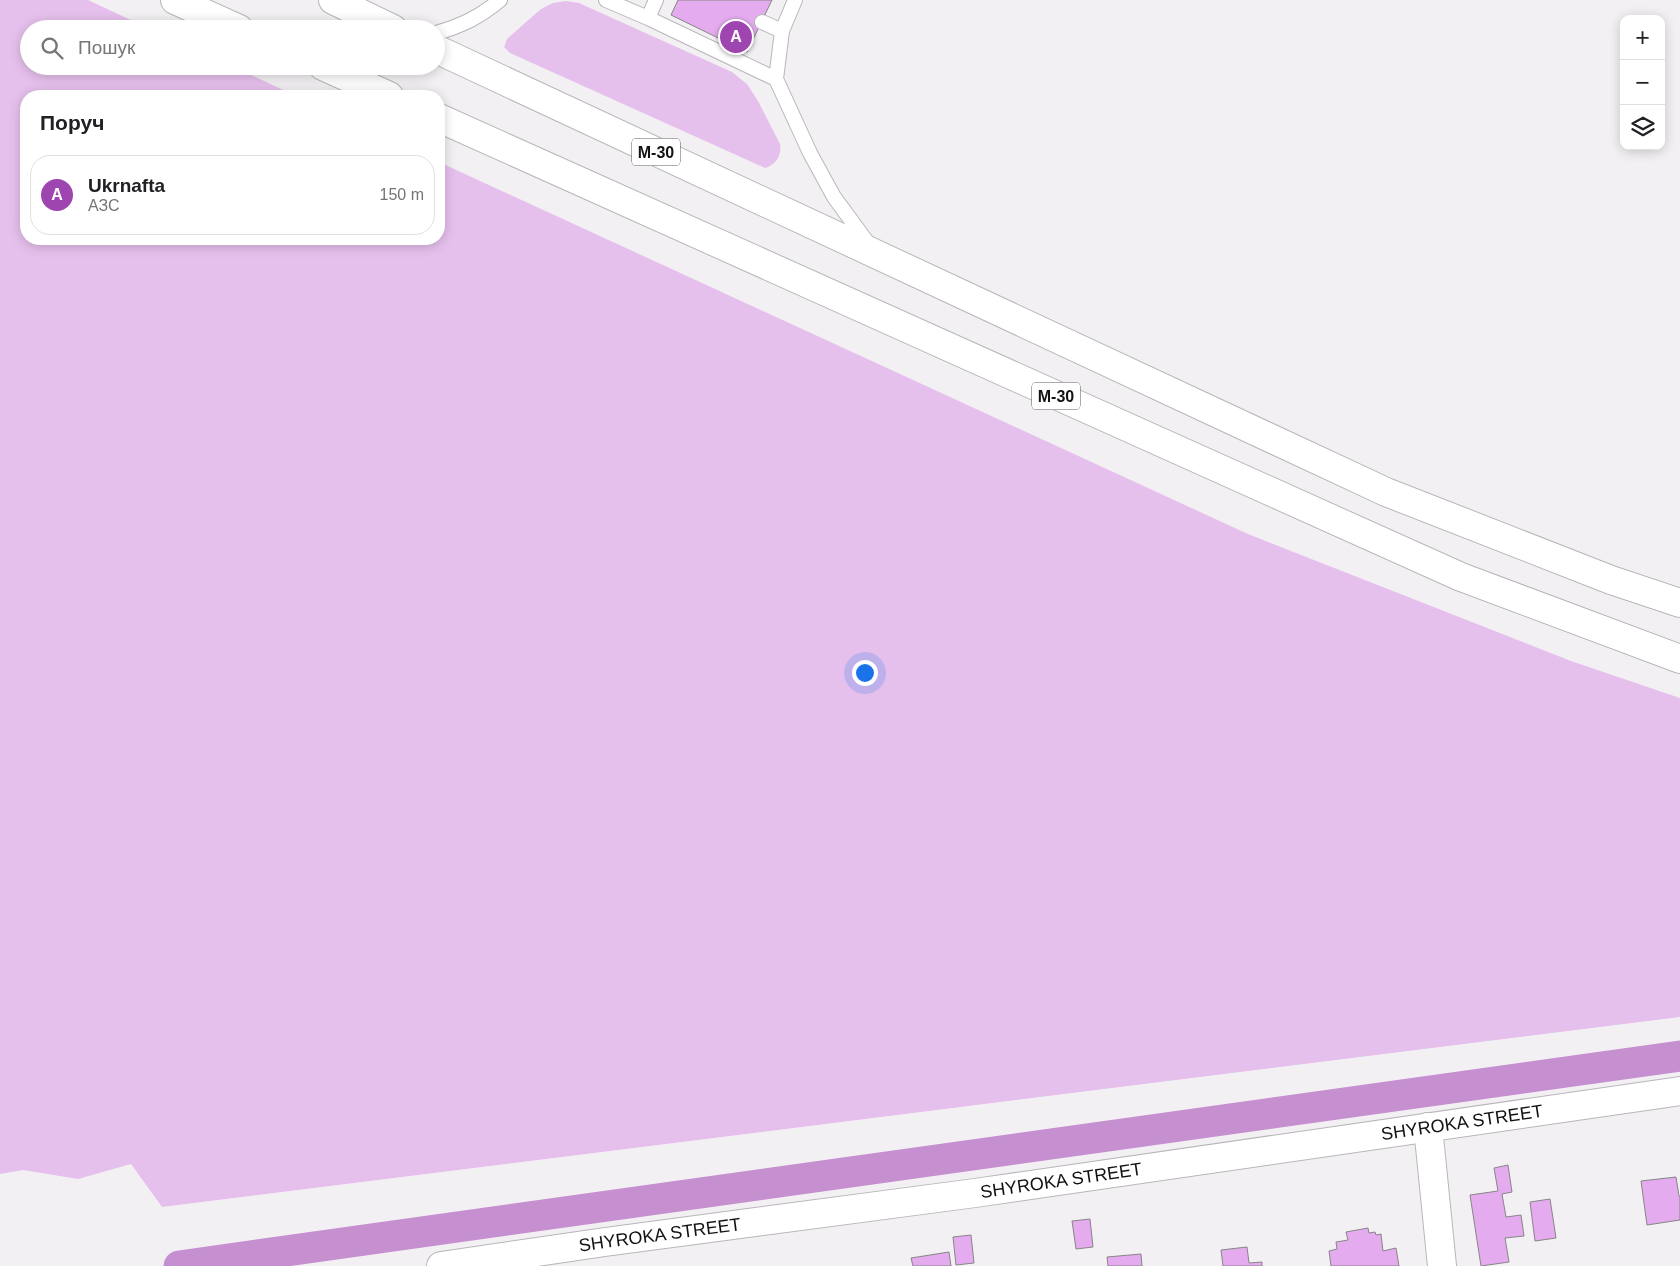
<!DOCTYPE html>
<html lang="uk">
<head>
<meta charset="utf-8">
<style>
  body { margin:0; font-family:Arial,sans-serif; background:#f6f6f6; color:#202124 }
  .controls { position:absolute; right:15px; top:15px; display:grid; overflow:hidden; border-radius:10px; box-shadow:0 2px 12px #0003 }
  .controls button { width:45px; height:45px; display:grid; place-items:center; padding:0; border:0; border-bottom:1px solid #e0e0e0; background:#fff; color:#202124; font:25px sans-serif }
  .you { position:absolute; left:864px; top:672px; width:18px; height:18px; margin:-12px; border:4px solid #fff; border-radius:50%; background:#1a73e8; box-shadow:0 0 0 8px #1a73e833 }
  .badge { display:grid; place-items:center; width:32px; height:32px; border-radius:50%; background:#9f45b0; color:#fff; font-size:16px; font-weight:700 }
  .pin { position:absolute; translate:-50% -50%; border:2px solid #fff; box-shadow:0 1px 5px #0006 }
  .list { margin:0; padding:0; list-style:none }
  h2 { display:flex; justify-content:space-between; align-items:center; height:65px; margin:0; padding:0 20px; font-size:21px }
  h2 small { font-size:16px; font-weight:400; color:#757577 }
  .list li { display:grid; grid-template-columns:32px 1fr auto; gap:15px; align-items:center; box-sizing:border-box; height:80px; margin:0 10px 10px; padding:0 10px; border:1px solid #e0e0e0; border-radius:20px }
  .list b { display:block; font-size:19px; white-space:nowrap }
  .list p { margin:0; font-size:16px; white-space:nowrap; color:#757577 }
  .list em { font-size:16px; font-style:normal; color:#757577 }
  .icon { flex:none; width:28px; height:28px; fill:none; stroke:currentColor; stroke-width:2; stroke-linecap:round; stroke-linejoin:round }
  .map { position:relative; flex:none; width:1680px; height:1266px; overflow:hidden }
  .search { position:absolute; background:#fff; box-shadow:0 2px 12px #0003; left:20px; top:20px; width:425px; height:55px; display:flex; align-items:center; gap:12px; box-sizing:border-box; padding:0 18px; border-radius:28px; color:#757577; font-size:19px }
  .panel { position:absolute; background:#fff; box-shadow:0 2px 12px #0003; left:20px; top:90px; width:425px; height:155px; border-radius:20px }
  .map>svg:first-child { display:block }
</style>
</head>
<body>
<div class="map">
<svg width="1680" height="1266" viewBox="0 0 1680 1266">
  <rect width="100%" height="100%" fill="#f3f0f3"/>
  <path fill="#e6c0ed" d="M 0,0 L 88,0 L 150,29 L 29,29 L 29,66 L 232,66 L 296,96 L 26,96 L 26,239 L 439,239 L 439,162 L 1248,534 L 1571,661 L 1680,698 L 1680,1017 L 162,1207 L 131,1164 L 78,1179 L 23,1170 L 0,1174 Z
    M 566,1 L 579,3 L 732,72 L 747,84 L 758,101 L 780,144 C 782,156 776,164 765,168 L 510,53 L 504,47 L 507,39 L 541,9 L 553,3 Z"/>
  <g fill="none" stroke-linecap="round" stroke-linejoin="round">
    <path stroke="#c68fd0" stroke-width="31" d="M 179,1266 L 1680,1056"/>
  </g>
  <path fill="#e4acee" stroke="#878588" d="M 678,0 L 772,0 L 747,52 L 671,15 Z
    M 1508,1165 L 1512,1192 L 1502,1194 L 1506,1217 L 1521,1215 L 1524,1236 L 1505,1238 L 1509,1262 L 1481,1266 L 1470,1195 L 1498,1191 L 1494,1168 Z
    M 1676,1177 L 1679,1196 L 1680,1196 L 1680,1220 L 1647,1225 L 1641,1181 Z
    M 1550,1199 L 1556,1238 L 1535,1241 L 1530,1202 Z
    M 1090,1219 L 1093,1247 L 1076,1249 L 1072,1221 Z
    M 1368,1228 L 1369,1233 L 1375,1232 L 1376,1235 L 1381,1234 L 1383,1251 L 1396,1248 L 1399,1266 L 1331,1266 L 1329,1251 L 1337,1249 L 1336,1242 L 1348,1240 L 1346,1232 Z
    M 971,1235 L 974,1263 L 956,1265 L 953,1237 Z
    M 1247,1247 L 1249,1263 L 1262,1262 L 1262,1266 L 1223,1266 L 1221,1250 Z
    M 949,1252 L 951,1266 L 913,1266 L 911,1258 Z
    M 1141,1254 L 1142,1266 L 1108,1266 L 1107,1257 Z"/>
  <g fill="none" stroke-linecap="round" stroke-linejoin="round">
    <g stroke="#b8b6b9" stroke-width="16">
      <path id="lane" d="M 606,0 L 648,18 L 776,79 L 810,153 L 834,197 L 870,246
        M 648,18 L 656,0
        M 762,22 L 782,31 L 776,79
        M 782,31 L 795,0
        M 436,33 C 461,26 480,17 500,0"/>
    </g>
    <g stroke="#b8b6b9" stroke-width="30">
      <g id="street">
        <path d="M 1428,1127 L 1442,1266"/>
        <path id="s1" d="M 441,1266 L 605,1242 L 975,1193 L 1680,1091"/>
      </g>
    </g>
    <g stroke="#b8b6b9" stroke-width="30">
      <path id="highway" d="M 175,0 L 239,29
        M 333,0 L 393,29
        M 436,49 L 1386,492 L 1611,580 L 1680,603
        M 323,66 L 389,96
        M 439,118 L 1461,577 L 1680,659"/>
    </g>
    <use href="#lane" stroke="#fff" stroke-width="14"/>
    <use href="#street" stroke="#fff" stroke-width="28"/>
    <use href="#highway" stroke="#fff" stroke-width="28"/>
  </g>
  <g text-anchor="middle" stroke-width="4" stroke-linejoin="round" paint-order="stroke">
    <g fill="#fff" stroke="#59585a" stroke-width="1">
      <rect x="632" y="138.5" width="48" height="27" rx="4"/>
      <rect x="1032" y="382.5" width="48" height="27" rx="4"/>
    </g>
    <g font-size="16" font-weight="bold" fill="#121113">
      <text x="656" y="158">М-30</text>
      <text x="1056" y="402">М-30</text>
    </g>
    <g font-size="18" fill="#121113" stroke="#fff">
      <text dy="6" stroke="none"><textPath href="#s1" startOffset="1031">SHYROKA STREET</textPath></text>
      <text dy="6" stroke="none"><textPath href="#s1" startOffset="626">SHYROKA STREET</textPath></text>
      <text dy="6" stroke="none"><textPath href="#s1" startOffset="221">SHYROKA STREET</textPath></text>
    </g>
  </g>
</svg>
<div class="controls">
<button>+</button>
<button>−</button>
<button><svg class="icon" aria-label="layers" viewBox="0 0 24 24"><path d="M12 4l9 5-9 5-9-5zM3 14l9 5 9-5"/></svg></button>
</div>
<div class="you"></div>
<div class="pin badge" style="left:736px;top:37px">A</div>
<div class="search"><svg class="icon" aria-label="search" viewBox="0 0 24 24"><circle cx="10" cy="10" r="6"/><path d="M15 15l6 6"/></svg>Пошук</div>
<section class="panel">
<h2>Поруч<small></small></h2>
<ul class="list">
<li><span class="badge">A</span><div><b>Ukrnafta</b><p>АЗС</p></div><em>150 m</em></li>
</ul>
</section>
</div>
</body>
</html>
